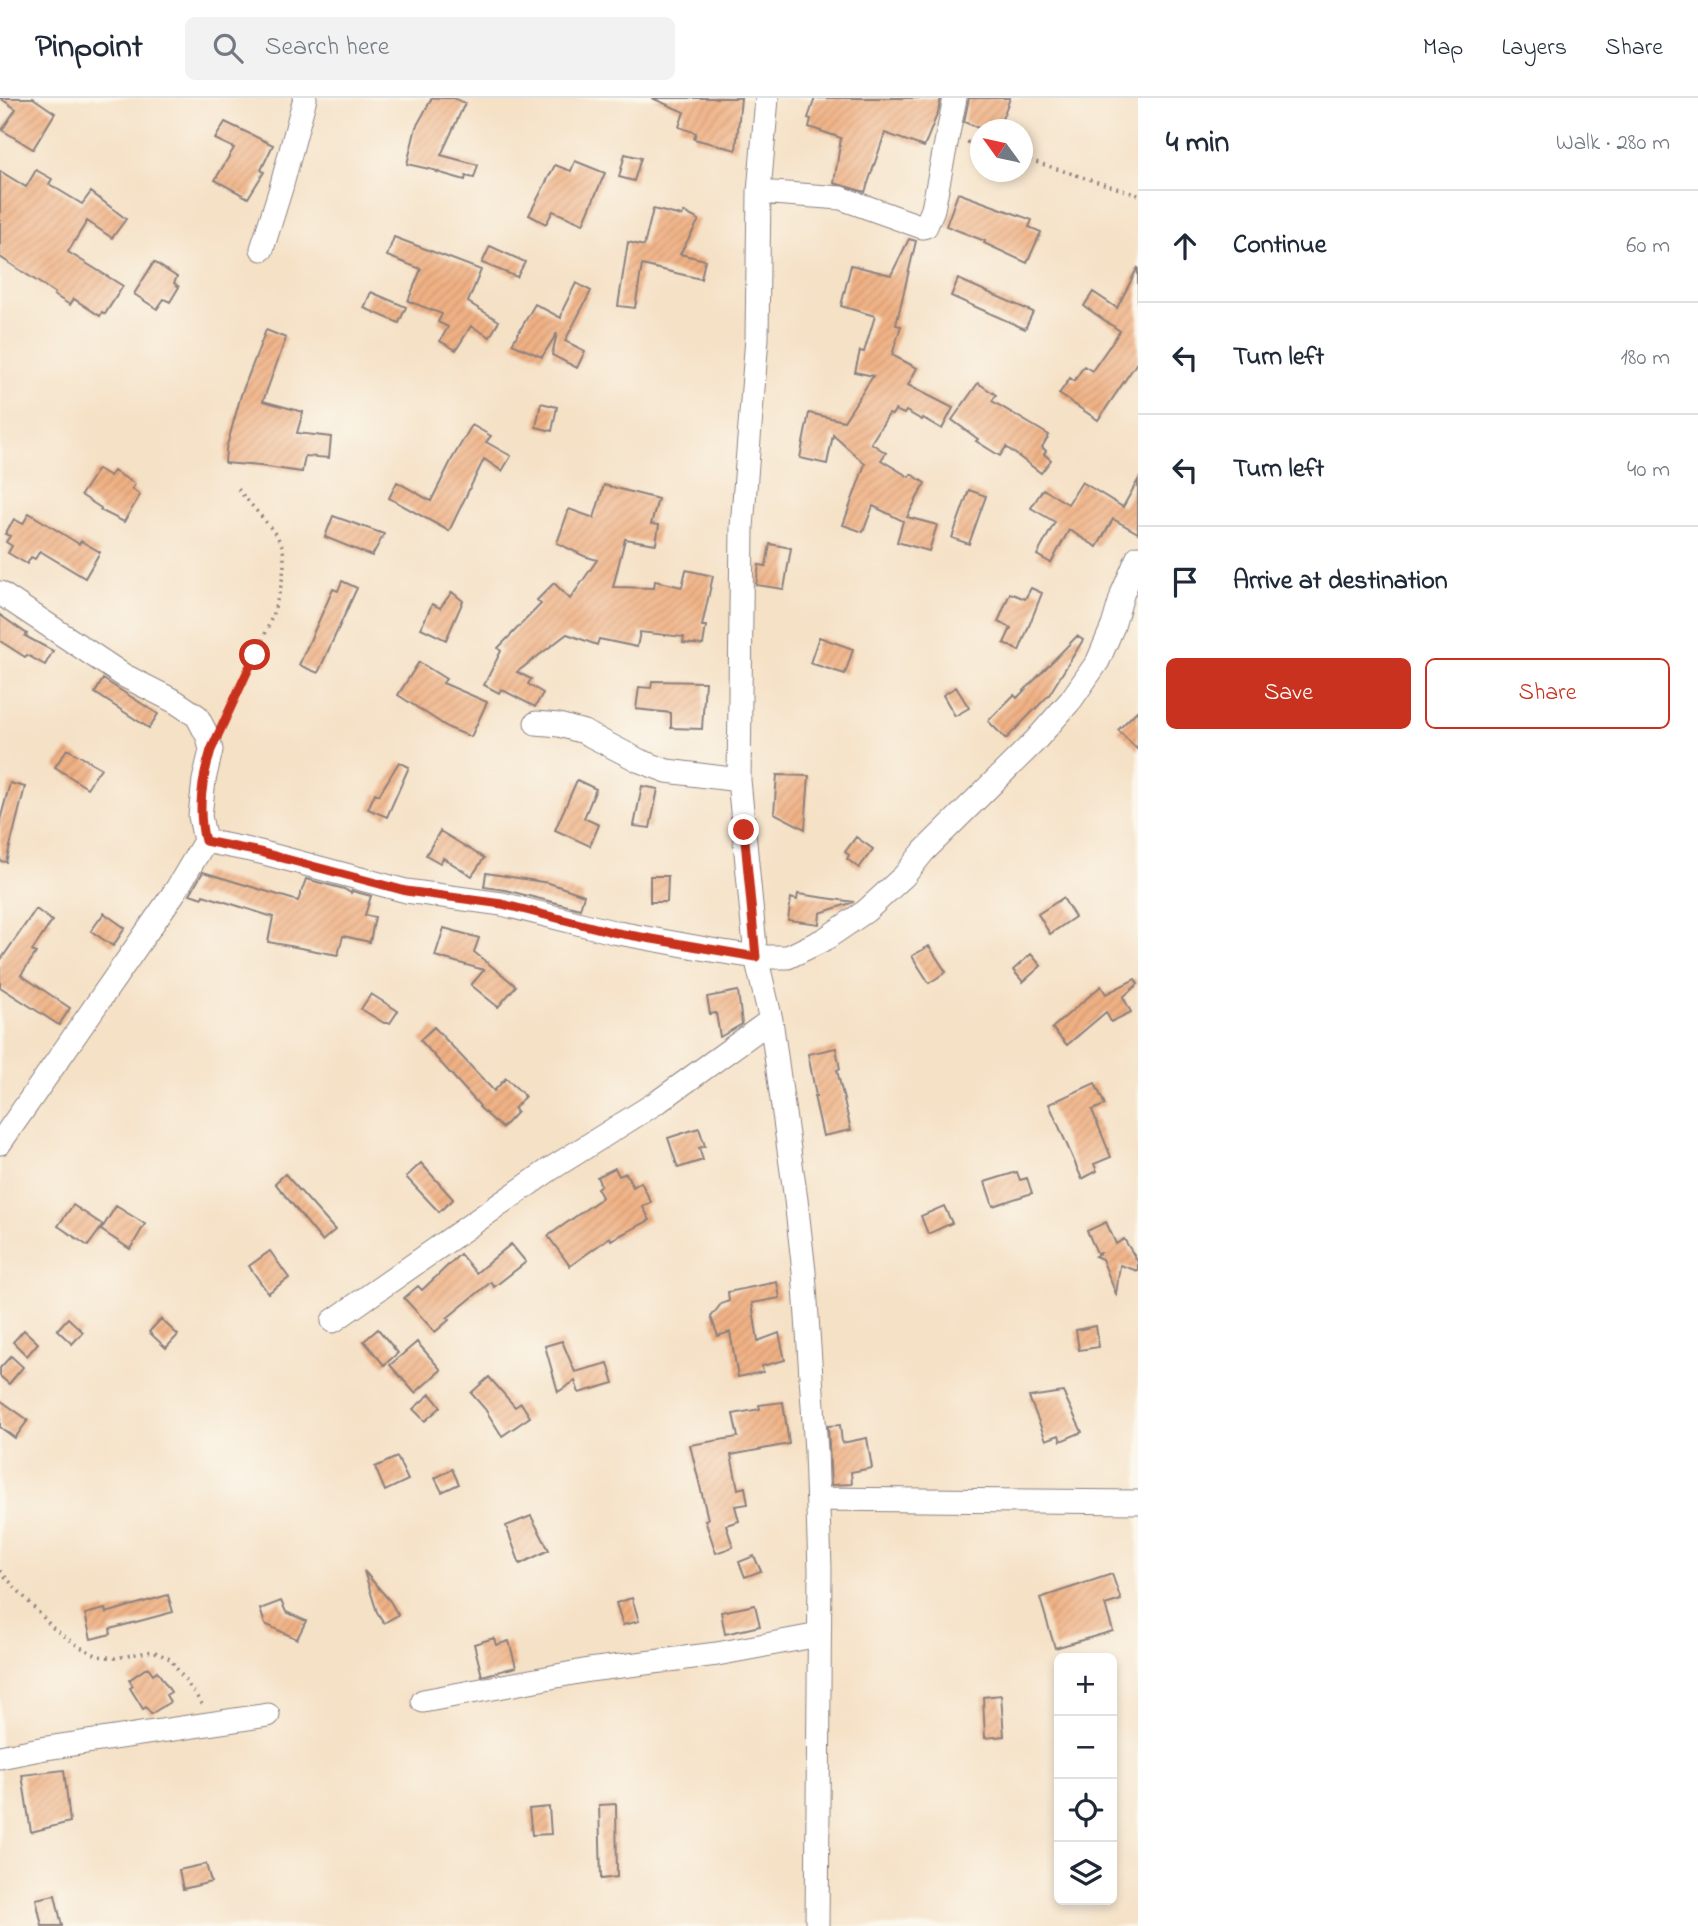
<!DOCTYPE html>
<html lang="en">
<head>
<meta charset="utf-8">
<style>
  body { margin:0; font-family:"Indie Flower",sans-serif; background:#f2f2f3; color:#1f2937 }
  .controls { position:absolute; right:21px; bottom:21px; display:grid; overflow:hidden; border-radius:10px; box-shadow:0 4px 10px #0003 }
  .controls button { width:63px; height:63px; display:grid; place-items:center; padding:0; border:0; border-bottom:2px solid #e0e1e3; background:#fff; color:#1f2937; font:35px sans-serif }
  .compass { position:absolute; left:970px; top:21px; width:63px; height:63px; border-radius:50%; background:#fff; box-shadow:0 4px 10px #0003; rotate:303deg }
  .stop { position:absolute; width:21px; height:21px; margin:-16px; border:5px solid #c8321e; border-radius:50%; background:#fff }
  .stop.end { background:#c8321e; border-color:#fff; box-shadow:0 2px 7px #0008 }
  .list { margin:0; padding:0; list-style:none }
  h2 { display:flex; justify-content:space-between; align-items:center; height:91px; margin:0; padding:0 28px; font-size:30px }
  h2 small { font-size:23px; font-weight:400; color:#747a83 }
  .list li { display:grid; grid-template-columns:46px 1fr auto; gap:21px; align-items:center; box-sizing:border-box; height:112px; padding:0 28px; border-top:2px solid #e0e1e3 }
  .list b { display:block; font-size:26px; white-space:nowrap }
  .list em { font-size:23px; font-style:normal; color:#747a83 }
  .actions { display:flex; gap:14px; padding:21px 28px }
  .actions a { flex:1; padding:16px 0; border:2px solid #c8321e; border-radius:10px; text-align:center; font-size:24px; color:#c8321e }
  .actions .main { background:#c8321e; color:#fff }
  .icon { flex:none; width:38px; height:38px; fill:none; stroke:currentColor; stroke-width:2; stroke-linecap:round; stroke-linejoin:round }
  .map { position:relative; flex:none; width:1138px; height:1828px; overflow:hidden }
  header { display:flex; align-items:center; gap:42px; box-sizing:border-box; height:98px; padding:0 35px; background:#fff; border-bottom:2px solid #e0e1e3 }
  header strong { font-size:33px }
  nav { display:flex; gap:38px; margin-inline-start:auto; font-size:24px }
  .search { width:490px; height:63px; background:#f2f2f3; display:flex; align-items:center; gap:18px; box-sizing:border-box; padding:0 24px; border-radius:10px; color:#747a83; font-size:26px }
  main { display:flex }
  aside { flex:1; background:#fff }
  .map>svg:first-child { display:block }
</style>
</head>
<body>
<header>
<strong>Pinpoint</strong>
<div class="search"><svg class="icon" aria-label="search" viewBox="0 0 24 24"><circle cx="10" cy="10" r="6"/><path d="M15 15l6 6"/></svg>Search here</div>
<nav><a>Map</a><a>Layers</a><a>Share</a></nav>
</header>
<main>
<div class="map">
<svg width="1138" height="1828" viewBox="0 0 1138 1828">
  <defs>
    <pattern id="building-hatch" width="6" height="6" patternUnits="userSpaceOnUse" patternTransform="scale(1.75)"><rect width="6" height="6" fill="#f0b184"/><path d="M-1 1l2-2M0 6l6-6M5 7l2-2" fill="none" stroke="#ce9873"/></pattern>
  </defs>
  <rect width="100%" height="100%" fill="#fbf7ec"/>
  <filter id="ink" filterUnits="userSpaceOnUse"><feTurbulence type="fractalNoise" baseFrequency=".0143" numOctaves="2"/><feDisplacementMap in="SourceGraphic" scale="14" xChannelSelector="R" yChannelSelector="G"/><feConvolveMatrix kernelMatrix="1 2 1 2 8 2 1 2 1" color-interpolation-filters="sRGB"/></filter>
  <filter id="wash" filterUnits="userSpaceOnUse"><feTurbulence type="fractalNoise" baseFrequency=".00686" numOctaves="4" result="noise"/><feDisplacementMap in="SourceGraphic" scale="28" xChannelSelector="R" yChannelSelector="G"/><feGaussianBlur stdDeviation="1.57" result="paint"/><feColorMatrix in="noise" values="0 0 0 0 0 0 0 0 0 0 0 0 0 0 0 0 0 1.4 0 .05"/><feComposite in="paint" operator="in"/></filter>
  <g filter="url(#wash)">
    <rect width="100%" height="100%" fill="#f5e1c6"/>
    <g id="blocks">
      <path fill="url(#building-hatch)" d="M 0,0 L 33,0 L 55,15 L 33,51 L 2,32 L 16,11 Z
        M 432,0 L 453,0 L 465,5 L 441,57 L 478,67 L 474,80 L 466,78 L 465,82 L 437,74 L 438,73 L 407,66 L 416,29 Z
        M 652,0 L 741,0 L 736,52 L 694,41 L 696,35 L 679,29 L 684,14 Z
        M 815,0 L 941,0 L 938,14 L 924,49 L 885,35 L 865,94 L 834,85 L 841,40 L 809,29 L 811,21 L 808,20 Z
        M 969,0 L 1010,0 L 998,32 L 983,32 L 964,24 Z
        M 225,24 L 273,47 L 261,72 L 264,74 L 248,100 L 215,82 L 234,50 L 215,41 Z
        M 625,56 L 641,60 L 634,83 L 619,79 Z
        M 575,63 L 605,75 L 583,126 L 553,113 L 546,126 L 529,117 L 555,67 L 571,73 Z
        M 36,72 L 52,81 L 49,86 L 82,106 L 91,94 L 126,121 L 112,140 L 87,123 L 68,154 L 123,188 L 105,216 L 102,214 L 100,218 L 74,201 L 70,207 L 54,197 L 55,195 L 0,159 L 0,73 L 26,89 Z
        M 958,95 L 1032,122 L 1029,129 L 1041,134 L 1027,165 L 984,145 L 985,143 L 946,128 Z
        M 653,111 L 682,118 L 684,114 L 699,122 L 680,156 L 705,162 L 701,181 L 642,167 L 635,210 L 618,208 L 628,144 L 644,148 Z
        M 394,139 L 481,172 L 468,204 L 499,223 L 490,239 L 471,228 L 456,252 L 440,243 L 448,229 L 438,224 L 442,216 L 408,203 L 421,171 L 387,158 Z
        M 909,141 L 916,143 L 896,227 L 901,228 L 892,257 L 917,270 L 908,287 L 953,310 L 942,331 L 923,320 L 922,322 L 906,313 L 904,316 L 895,312 L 892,317 L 889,316 L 871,345 L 886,355 L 881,362 L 909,379 L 911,376 L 925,385 L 907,419 L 937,427 L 929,453 L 897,444 L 903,423 L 873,408 L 863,434 L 843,427 L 865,366 L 833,337 L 827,366 L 800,360 L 809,315 L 844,323 L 873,278 L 855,274 L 860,253 L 864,254 L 875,218 L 841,208 L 851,167 L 891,177 Z
        M 490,148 L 525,164 L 517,179 L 482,165 Z
        M 154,164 L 177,179 L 174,185 L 179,189 L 170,204 L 164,201 L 157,211 L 134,196 Z
        M 1138,169 L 1138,263 L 1098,322 L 1059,296 L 1070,280 L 1074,283 L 1084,268 L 1092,273 L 1120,233 L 1084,208 L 1093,194 L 1117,210 Z
        M 958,181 L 1033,214 L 1025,231 L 951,198 Z
        M 576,185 L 591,193 L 565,243 L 585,253 L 577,270 L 552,257 L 557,235 L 542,259 L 512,246 L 535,206 L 561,220 L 563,211 Z
        M 371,194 L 406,209 L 399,225 L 364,210 Z
        M 266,232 L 286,240 L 263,303 L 303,314 L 297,335 L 331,339 L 329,360 L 305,358 L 302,374 L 260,368 L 225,365 L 226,351 L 241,297 Z
        M 978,285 L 996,297 L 992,303 L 1049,337 L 1042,349 L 1046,353 L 1044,356 L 1051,362 L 1041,375 L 1006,349 L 1000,358 L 976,343 L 978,341 L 952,322 Z
        M 541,305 L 557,309 L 552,333 L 536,329 Z
        M 472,327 L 491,338 L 486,344 L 511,358 L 502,373 L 484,361 L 449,433 L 389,400 L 397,384 L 431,403 L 452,361 Z
        M 98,371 L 110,378 L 114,373 L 135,386 L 132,391 L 140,397 L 124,424 L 100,412 L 101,410 L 81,397 Z
        M 1138,382 L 1138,435 L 1113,421 L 1097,449 L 1069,432 L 1051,465 L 1037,457 L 1055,424 L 1031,410 L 1043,391 L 1068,406 L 1082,384 L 1123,409 Z
        M 604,387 L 658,401 L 651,426 L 659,427 L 656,446 L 625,441 L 613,489 L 654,490 L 655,483 L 682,489 L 686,472 L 713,478 L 702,528 L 706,528 L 703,547 L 683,545 L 684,539 L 640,534 L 637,549 L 599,541 L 597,547 L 567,536 L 517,574 L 531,581 L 528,586 L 543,595 L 535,609 L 501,591 L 499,595 L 484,587 L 501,553 L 498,550 L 541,506 L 537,502 L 554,485 L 570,501 L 597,462 L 584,458 L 557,445 L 569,411 L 594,420 Z
        M 969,392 L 986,398 L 969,446 L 952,440 Z
        M 29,415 L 79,446 L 81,443 L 100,454 L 85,480 L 40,453 L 35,461 L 31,459 L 27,466 L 8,455 L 12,448 L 6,444 L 10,438 L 5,436 L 14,421 L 23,426 Z
        M 333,418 L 384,436 L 372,458 L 325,439 Z
        M 770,446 L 791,450 L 784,491 L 756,487 L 759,467 L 766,468 Z
        M 342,483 L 357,490 L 318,575 L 299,567 L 333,491 L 338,493 Z
        M 1031,490 L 1042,495 L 1019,553 L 1004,545 L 1011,530 L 998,524 L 1010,495 L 1025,501 Z
        M 452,494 L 463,503 L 446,542 L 421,530 L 432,506 L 440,510 Z
        M 0,517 L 27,536 L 25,538 L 53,553 L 45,567 L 27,557 L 25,559 L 0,543 Z
        M 1077,538 L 1083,542 L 1049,597 L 1006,641 L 988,623 L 1014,597 L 1017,600 Z
        M 819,539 L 853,551 L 845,576 L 810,565 Z
        M 419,564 L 446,581 L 443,585 L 487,604 L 471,639 L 449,630 L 398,597 Z
        M 103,581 L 158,616 L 149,630 L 95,595 Z
        M 652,583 L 705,584 L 702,631 L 671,630 L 671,615 L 636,611 L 639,589 L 651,590 Z
        M 956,589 L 969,610 L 955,618 L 943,597 Z
        M 1138,612 L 1138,652 L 1118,632 Z
        M 67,651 L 101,670 L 87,690 L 55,669 Z
        M 399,664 L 409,669 L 387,719 L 368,711 L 375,695 L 379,697 Z
        M 777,677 L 809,678 L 805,731 L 774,715 Z
        M 577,682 L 596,691 L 584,720 L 599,727 L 590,748 L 555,732 Z
        M 10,685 L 25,689 L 6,764 L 0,763 L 0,722 Z
        M 642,688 L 658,691 L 650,730 L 634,728 Z
        M 440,733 L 484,760 L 472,778 L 443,760 L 440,765 L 426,757 Z
        M 856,739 L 873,751 L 859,770 L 847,761 L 849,757 L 845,754 Z
        M 203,774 L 298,803 L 306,781 L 344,791 L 351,795 L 352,793 L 371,798 L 365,817 L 375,819 L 370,844 L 343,838 L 338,857 L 268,844 L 273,819 L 203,797 L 202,800 L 190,796 Z
        M 486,775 L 549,785 L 584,797 L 580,811 L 505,792 L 484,789 Z
        M 650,778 L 668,778 L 667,804 L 650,804 Z
        M 798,796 L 854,804 L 820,815 L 819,826 L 788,822 L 791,800 L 797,802 Z
        M 1063,800 L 1075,819 L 1050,836 L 1038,816 Z
        M 36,811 L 52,823 L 32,853 L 36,855 L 21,877 L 70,910 L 59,927 L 0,889 L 0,863 Z
        M 104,815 L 125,830 L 113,848 L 91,833 Z
        M 444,830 L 479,840 L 474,854 L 516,888 L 498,909 L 471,887 L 484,872 L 435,858 Z
        M 929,848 L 946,874 L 929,885 L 912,858 Z
        M 1031,856 L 1041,868 L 1023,884 L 1013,872 Z
        M 1135,881 L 1138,886 L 1123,899 L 1131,914 L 1111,924 L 1106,914 L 1067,947 L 1052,930 L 1101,888 L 1106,896 Z
        M 738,893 L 742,926 L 720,939 L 716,915 L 710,916 L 707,899 Z
        M 371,896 L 398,913 L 390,925 L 384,925 L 361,911 Z
        M 434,929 L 494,993 L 506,980 L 525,998 L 514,1011 L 517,1014 L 502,1030 L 479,1009 L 480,1008 L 420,942 Z
        M 836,950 L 840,971 L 837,972 L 851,1032 L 823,1038 L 814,998 L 816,998 L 808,956 Z
        M 1095,985 L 1105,1007 L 1092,1012 L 1111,1059 L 1094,1066 L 1097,1073 L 1082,1081 L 1049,1006 Z
        M 699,1030 L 705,1048 L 699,1050 L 703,1062 L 678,1070 L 668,1040 Z
        M 421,1065 L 453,1101 L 439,1114 L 406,1079 Z
        M 615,1070 L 619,1078 L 626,1075 L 633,1089 L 641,1084 L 651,1104 L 643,1109 L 650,1122 L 611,1142 L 610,1139 L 570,1168 L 548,1138 L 599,1102 L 602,1099 L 597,1090 L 601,1087 L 597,1079 Z
        M 1017,1074 L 1020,1082 L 1027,1080 L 1032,1095 L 993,1108 L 985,1084 Z
        M 285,1076 L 335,1132 L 322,1143 L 275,1085 Z
        M 73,1107 L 103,1127 L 88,1148 L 58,1128 Z
        M 116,1108 L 145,1126 L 130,1151 L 101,1132 Z
        M 944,1108 L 952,1125 L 928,1136 L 921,1118 Z
        M 1106,1124 L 1116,1146 L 1124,1141 L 1138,1164 L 1138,1173 L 1120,1167 L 1116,1196 L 1102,1161 L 1095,1158 L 1100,1155 L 1097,1155 L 1087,1133 Z
        M 511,1146 L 526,1164 L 494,1189 L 491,1184 L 447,1220 L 449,1222 L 435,1234 L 404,1200 L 418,1188 L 422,1192 L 460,1156 L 476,1175 Z
        M 270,1153 L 289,1180 L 268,1195 L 249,1168 Z
        M 777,1184 L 780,1200 L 752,1205 L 758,1243 L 779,1235 L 785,1262 L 762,1268 L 763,1274 L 738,1279 L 730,1234 L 718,1238 L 711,1219 L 721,1206 L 729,1203 L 728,1194 Z
        M 68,1220 L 83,1234 L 72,1246 L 57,1232 Z
        M 161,1221 L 178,1237 L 166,1250 L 149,1234 Z
        M 1096,1228 L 1099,1249 L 1079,1252 L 1076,1232 Z
        M 378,1231 L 398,1255 L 384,1267 L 364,1243 Z
        M 24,1232 L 38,1245 L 27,1258 L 13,1244 Z
        M 562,1243 L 575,1274 L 608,1265 L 614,1285 L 579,1295 L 575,1283 L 558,1294 L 545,1248 Z
        M 417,1244 L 441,1272 L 415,1295 L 390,1267 Z
        M 11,1258 L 23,1269 L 9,1286 L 0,1278 L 0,1270 Z
        M 489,1279 L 515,1309 L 521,1305 L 530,1319 L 502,1338 L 485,1311 L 471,1295 Z
        M 1063,1294 L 1082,1334 L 1061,1343 L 1059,1337 L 1046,1342 L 1029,1299 Z
        M 430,1296 L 441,1309 L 425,1323 L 413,1311 Z
        M 0,1302 L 28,1322 L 15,1340 L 0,1329 Z
        M 783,1304 L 789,1346 L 731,1357 L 738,1391 L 745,1389 L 748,1406 L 735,1408 L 739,1423 L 726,1427 L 733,1449 L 716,1455 L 705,1422 L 708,1421 L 690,1347 L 738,1339 L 733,1316 L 760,1311 L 759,1307 Z
        M 840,1327 L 842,1345 L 867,1340 L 872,1370 L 851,1374 L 852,1386 L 831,1387 L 828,1328 Z
        M 397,1359 L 408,1382 L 385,1393 L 375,1369 Z
        M 452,1371 L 459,1386 L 442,1394 L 435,1380 Z
        M 531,1418 L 549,1452 L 520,1466 L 506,1428 Z
        M 754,1458 L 761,1473 L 745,1479 L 739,1464 Z
        M 364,1473 L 390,1503 L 398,1517 L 384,1525 L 377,1514 Z
        M 1112,1476 L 1121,1502 L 1105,1507 L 1113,1533 L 1055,1550 L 1040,1500 Z
        M 168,1497 L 173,1514 L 110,1531 L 111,1536 L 91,1541 L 85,1516 L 105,1511 L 106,1515 Z
        M 632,1500 L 639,1523 L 623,1527 L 616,1505 Z
        M 281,1503 L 286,1514 L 306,1523 L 297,1541 L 265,1526 L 260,1511 Z
        M 755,1507 L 760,1528 L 725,1536 L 721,1514 Z
        M 494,1540 L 496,1547 L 509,1543 L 516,1569 L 482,1578 L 474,1546 Z
        M 148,1569 L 153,1576 L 157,1573 L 171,1594 L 166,1597 L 170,1604 L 151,1616 L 146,1609 L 143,1611 L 130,1590 L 133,1588 L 129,1582 Z
        M 1001,1597 L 1004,1638 L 985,1640 L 983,1599 Z
        M 64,1672 L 70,1724 L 31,1734 L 22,1677 Z
        M 616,1706 L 617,1779 L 601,1781 L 599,1707 Z
        M 549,1709 L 551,1736 L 532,1737 L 529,1711 Z
        M 206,1766 L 211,1784 L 183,1791 L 179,1772 Z
        M 55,1797 L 62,1828 L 42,1828 L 36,1801 Z"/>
    </g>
  </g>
  <g filter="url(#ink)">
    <use href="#blocks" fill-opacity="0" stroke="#8c8280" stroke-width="2"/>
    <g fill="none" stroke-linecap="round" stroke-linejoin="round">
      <g stroke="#8c8280" stroke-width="25">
        <path id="minor" d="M 767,0 L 759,94 L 757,240 L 742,429 L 739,682 L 756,859 L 771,922 L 796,1102 L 804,1174 L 816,1353 L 820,1471 L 817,1828
          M 759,94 L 841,100 L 922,129 L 926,128 L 933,111 L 955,0
          M 262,151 L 281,90 L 305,0
          M 0,495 L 123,577 L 176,604 L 197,618 L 208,639 L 211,652 L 204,682 L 200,718 L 205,743 L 260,754 L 406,793 L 502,806 L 613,834 L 717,853 L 756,859 L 788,859 L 825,841 L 866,813 L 904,778 L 924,753 L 1035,643 L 1071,602 L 1098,563 L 1113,528 L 1123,494 L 1138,459
          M 536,625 L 559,627 L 584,634 L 640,663 L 667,673 L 739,682
          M 0,1045 L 176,792 L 205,743
          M 333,1223 L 549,1072 L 659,1003 L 771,922
          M 819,1401 L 1138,1404
          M 423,1603 L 589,1572 L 717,1556 L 819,1537
          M 0,1659 L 40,1651 L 268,1617"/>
      </g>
      <path stroke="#8c8280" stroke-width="3.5" stroke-dasharray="2 5" stroke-linecap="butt" d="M 967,44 L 981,47
        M 1023,60 L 1138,97
        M 224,625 C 242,585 295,490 282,448 C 276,432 247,404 236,388
        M 0,1473 L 53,1530 L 78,1548 L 98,1558 L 115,1560 L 153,1553 L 170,1561 L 202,1606"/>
      <use href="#minor" stroke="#fff" stroke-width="23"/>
    </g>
  </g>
  <g fill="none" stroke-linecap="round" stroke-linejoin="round" filter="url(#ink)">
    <path stroke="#c8321e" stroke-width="9" d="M 255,557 L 211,652 C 202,682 197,712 205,743 L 260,754 L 406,793 L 502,806 L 612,834 L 756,859 L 744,732"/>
  </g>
</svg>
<div class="controls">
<button>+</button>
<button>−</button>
<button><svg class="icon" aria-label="locate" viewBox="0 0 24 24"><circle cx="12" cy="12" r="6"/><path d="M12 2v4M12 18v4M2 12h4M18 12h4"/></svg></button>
<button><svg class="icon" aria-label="layers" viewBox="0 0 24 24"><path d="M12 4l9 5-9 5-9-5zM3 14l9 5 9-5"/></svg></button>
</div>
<svg class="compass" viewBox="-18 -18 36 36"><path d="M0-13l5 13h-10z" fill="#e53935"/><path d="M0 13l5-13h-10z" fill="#747a83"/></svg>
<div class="stop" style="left:255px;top:557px"></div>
<div class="stop end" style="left:744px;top:732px"></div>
</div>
<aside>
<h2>4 min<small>Walk · 280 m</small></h2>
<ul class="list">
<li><svg class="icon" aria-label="ahead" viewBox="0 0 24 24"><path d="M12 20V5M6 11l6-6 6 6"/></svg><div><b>Continue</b></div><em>60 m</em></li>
<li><svg class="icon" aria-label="left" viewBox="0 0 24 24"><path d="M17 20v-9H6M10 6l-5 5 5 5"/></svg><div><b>Turn left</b></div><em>180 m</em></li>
<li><svg class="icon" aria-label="left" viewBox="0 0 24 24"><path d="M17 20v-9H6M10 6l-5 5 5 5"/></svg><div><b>Turn left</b></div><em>40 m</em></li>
<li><svg class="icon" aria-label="arrive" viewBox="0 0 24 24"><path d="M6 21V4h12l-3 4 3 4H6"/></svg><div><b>Arrive at destination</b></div></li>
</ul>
<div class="actions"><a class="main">Save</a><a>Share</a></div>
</aside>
</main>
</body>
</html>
